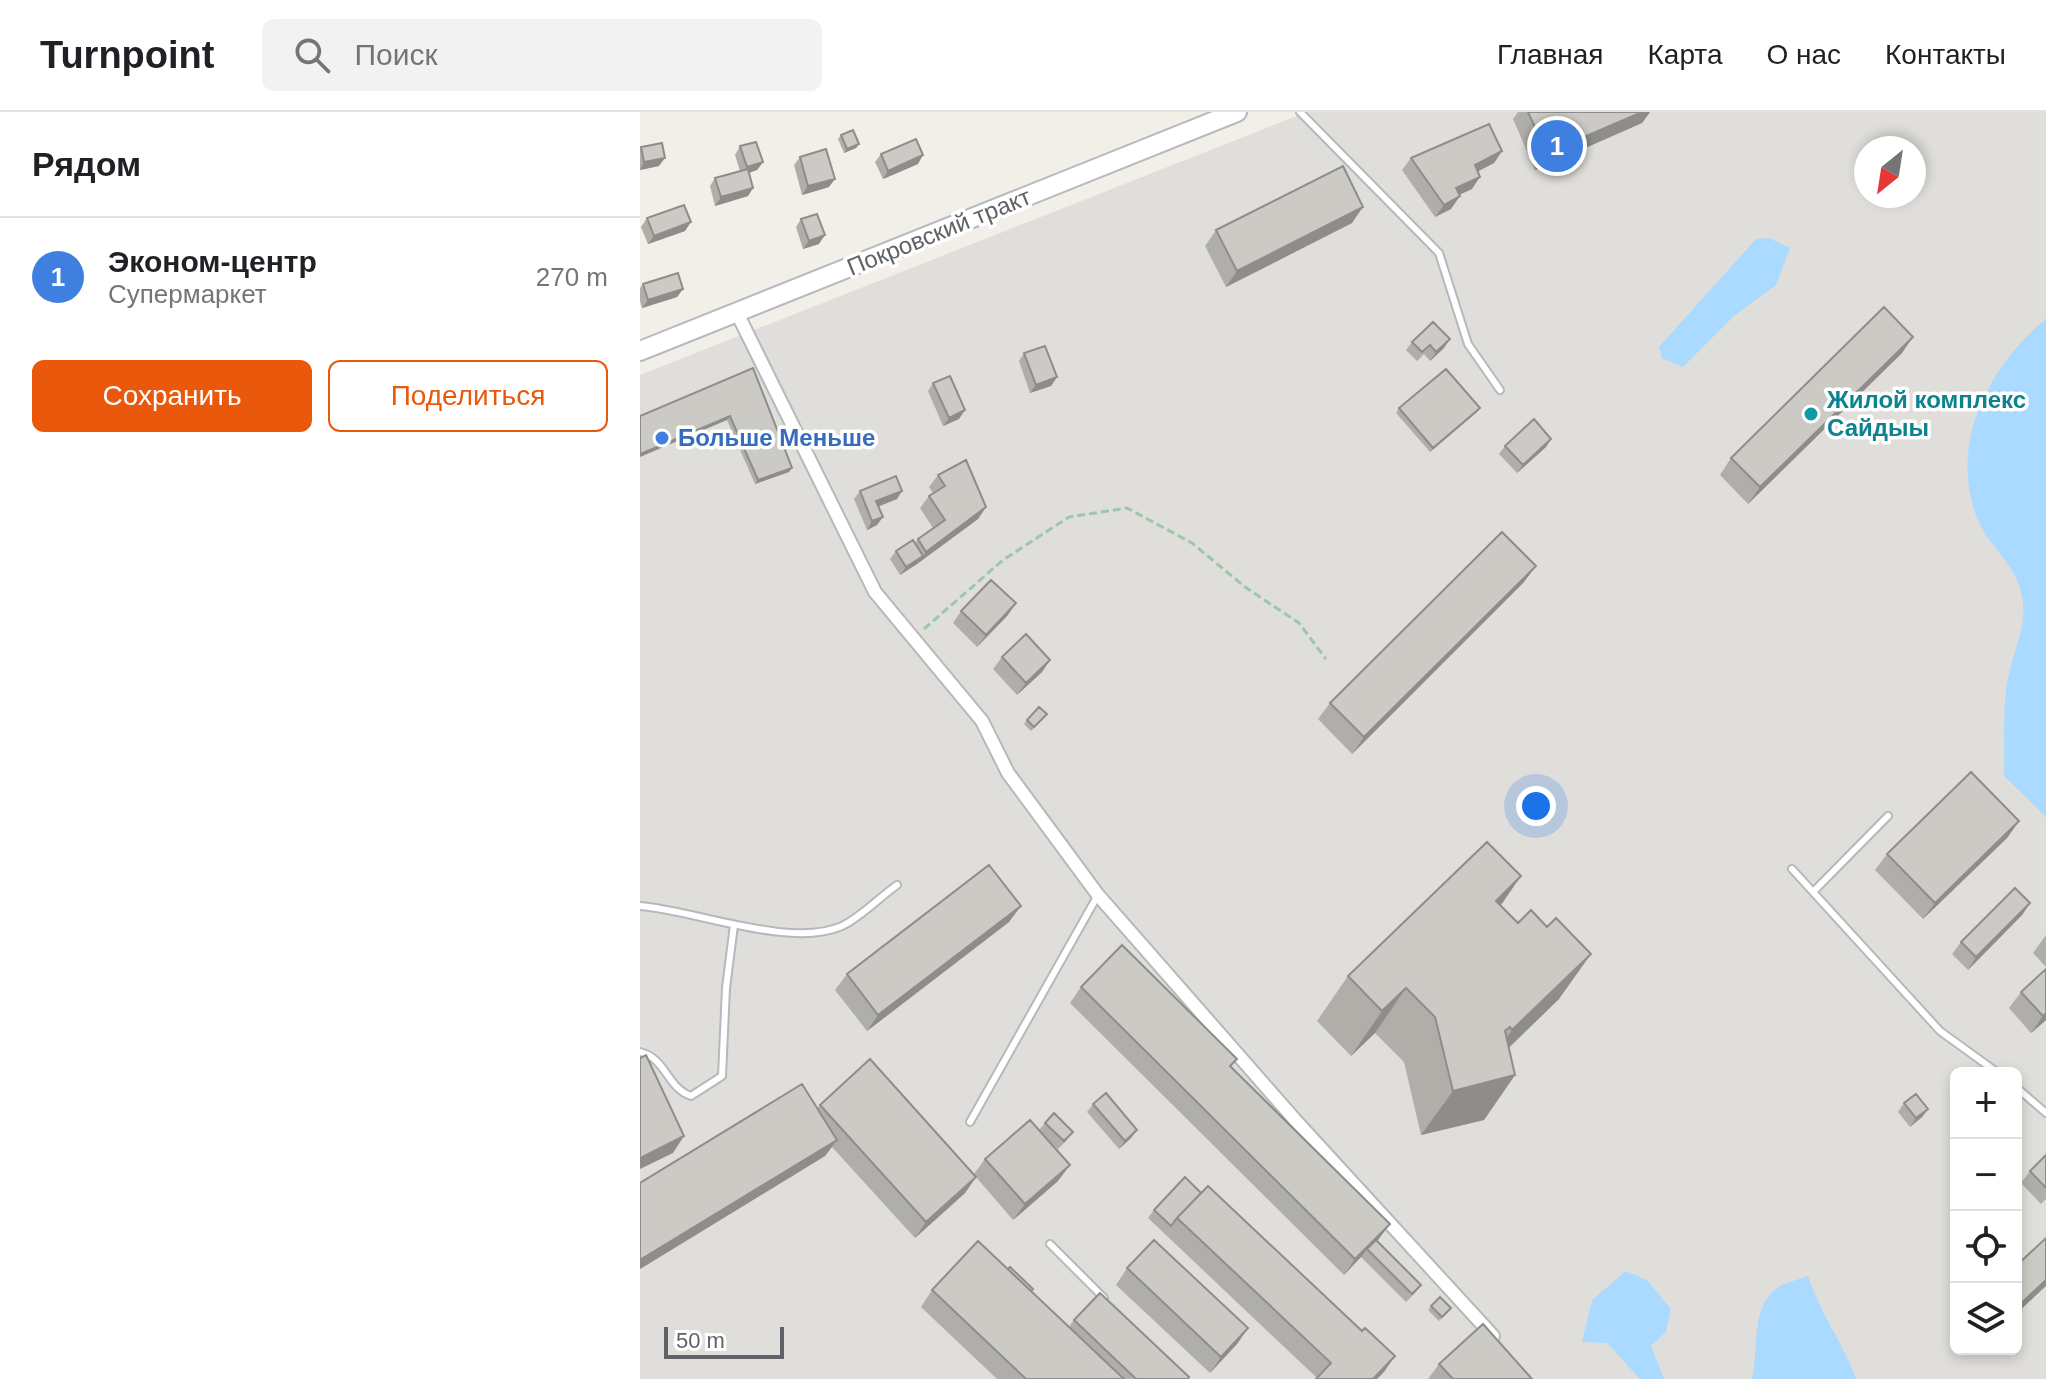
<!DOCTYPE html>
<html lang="ru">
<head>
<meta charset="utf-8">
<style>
  body { margin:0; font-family:Helvetica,sans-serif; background:#f2f2f2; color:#202124 }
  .controls { position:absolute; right:24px; bottom:24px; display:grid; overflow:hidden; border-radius:12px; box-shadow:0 4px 12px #0003 }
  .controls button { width:72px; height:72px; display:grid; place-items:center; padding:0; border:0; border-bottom:2px solid #e0e0e0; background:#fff; color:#202124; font:40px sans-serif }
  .compass { position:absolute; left:1214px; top:24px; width:72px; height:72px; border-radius:50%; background:#fff; box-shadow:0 4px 12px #0003; rotate:210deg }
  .scale { position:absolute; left:24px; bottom:20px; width:120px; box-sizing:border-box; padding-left:8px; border:4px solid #5f6368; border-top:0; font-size:22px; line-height:28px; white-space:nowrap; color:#5f6368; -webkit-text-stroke:6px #fff; paint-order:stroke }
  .you { position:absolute; left:896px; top:694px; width:28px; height:28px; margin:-20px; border:6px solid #fff; border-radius:50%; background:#1a73e8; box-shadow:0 0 0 12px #1a73e833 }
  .badge { display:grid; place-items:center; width:52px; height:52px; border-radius:50%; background:#ea580c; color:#fff; font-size:26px; font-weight:700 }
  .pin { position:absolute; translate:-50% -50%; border:4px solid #fff; box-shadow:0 2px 8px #0006 }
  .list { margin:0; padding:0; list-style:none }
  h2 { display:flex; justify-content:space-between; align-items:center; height:104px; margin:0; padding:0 32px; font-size:34px }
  h2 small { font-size:26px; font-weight:400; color:#757577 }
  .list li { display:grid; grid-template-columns:52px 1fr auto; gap:24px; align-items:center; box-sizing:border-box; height:120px; padding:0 32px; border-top:2px solid #e0e0e0 }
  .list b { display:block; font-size:30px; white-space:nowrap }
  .list p { margin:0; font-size:26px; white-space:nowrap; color:#757577 }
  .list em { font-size:26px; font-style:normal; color:#757577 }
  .actions { display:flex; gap:16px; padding:24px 32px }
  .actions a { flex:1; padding:18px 0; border:2px solid #ea580c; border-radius:12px; text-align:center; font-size:28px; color:#ea580c }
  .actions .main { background:#ea580c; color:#fff }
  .icon { flex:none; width:44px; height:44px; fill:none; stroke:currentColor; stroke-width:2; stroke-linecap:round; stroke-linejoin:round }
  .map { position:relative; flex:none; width:1406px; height:1267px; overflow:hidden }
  header { display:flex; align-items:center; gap:48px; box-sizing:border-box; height:112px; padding:0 40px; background:#fff; border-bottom:2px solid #e0e0e0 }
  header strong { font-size:38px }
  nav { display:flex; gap:44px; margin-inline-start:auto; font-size:28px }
  .search { width:560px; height:72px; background:#f2f2f2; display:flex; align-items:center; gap:20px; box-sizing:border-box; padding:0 28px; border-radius:12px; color:#757577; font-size:30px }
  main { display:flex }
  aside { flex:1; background:#fff }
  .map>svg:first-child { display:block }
</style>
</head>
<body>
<header>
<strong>Turnpoint</strong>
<div class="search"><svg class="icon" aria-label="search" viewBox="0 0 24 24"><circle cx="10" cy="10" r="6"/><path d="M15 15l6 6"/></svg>Поиск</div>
<nav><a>Главная</a><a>Карта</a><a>О нас</a><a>Контакты</a></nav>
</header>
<main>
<aside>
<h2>Рядом<small></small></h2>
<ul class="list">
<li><span class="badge" style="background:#3f7fe0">1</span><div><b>Эконом-центр</b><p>Супермаркет</p></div><em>270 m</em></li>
</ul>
<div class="actions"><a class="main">Сохранить</a><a>Поделиться</a></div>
</aside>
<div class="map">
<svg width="1406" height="1267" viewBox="0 0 1406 1267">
  <rect width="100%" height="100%" fill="#f1efe8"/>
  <path fill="#e0deda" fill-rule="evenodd" d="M 667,0 L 1406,0 L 1406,1267 L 0,1267 L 0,263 ZM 1226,36 L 1274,36 L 1274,84 L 1226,84 ZM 1316,961 L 1376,961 L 1376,1237 L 1316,1237 Z"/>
  <path fill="#aadaff" d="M 1129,126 L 1150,136 L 1136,173 L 1094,204 L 1043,255 L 1022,246 L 1019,235 L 1116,127 Z
    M 1406,207 L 1406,705 L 1364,664 C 1365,633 1362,598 1368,567 C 1372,541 1386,517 1383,490 C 1378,451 1350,438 1337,406 C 1308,332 1349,254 1406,207 Z
    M 986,1159 L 1007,1168 L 1031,1197 L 1026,1220 L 1011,1234 L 1024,1267 L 1000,1267 L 967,1231 L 942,1230 L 952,1188 Z
    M 1168,1164 C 1180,1201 1203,1231 1216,1267 L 1112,1267 C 1119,1239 1110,1195 1137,1176 C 1145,1170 1159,1168 1168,1164 Z"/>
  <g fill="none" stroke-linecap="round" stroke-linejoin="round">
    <g stroke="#b5b8bc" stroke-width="10">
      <path id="lane" d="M 660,0 L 799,141 L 828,232 L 860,278
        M 1152,757 L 1300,919 L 1358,961
        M 1173,780 L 1248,704
        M 0,794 C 54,798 151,837 202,814 C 221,805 240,785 257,773
        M 0,940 C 26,946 27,976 51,984 L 82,964 L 86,876 L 94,813
        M 1376,975 L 1406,1001
        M 330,1010 L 458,783
        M 410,1132 L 464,1186"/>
    </g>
    <g stroke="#b5b8bc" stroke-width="16">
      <path id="street" d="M 97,201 L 235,480 L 342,609 L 368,661 L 458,783 L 656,1009 L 853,1224"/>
    </g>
    <g stroke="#b6babf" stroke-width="22">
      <path id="secondary" d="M 0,239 L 597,0"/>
    </g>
    <path stroke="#9cc7a9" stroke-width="3" stroke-dasharray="8 4" stroke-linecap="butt" d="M 284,517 L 363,448 L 429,405 L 487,396 L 552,431 L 605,475 L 659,511 L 686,547"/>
    <use href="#lane" stroke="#fff" stroke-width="6"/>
    <use href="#street" stroke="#fff" stroke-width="12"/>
    <use href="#secondary" stroke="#fff" stroke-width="18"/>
  </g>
  <path fill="#afaea9" d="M 878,0 L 1010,0 L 1002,11 L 895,58 L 873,7 Z
    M 201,23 L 219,32 L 216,36 L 204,41 L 198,27 Z
    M 100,34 L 123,50 L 117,58 L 109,61 L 113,76 L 108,84 L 75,94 L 70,74 L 75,66 L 100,59 L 95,43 Z
    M 1,35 L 19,54 L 0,58 L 0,37 Z
    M 862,39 L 854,51 L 838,59 L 832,77 L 819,83 L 811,97 L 795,105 L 762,58 L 771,46 Z
    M 241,42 L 278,52 L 243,67 L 235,50 Z
    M 160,45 L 189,75 L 162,83 L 154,53 Z
    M 7,106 L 45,119 L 8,132 L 1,115 Z
    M 161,107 L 179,132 L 163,137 L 156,115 Z
    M 712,111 L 586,175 L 565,134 L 576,118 Z
    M 3,172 L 43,177 L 37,185 L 2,196 L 0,189 L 0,176 Z
    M 772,230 L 804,236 L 790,249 L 784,242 L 777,249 L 766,238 Z
    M 384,241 L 417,265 L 411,274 L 390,281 L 379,249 Z
    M 1262,241 L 1108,392 L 1080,363 L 1091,346 Z
    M 113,256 L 149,360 L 115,372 L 87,308 Z
    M 293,271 L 319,307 L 303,314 L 288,279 Z
    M 759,296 L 837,300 L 790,340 L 756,301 Z
    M 911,327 L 906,335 L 877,361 L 859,342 L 865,334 Z
    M 298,363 L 346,395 L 338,407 L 277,452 L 260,463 L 250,447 L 256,439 L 275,431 L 278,427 L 293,416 L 280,396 L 289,384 L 293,381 L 289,375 Z
    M 220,379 L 257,387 L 238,394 L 237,413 L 227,418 L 214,387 Z
    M 884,470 L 712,642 L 678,607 L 690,591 Z
    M 376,491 L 367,504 L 337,535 L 313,511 L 321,499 Z
    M 362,545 L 402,560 L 377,583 L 353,557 Z
    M 404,606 L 391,619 L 384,612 L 387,608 Z
    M 1379,709 L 1367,726 L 1283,807 L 1235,758 L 1247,742 Z
    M 1390,791 L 1382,803 L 1328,858 L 1312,842 L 1321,830 Z
    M 861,794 L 919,887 L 869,936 L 875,963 L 844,1008 L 781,1023 L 764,950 L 735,921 L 711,944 L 677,909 L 708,864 Z
    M 369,810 L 227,919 L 195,878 L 207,862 Z
    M 1406,823 L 1406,855 L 1393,841 Z
    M 1406,857 L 1406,908 L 1391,921 L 1369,896 L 1381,880 Z
    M 441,875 L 597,947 L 591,955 L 737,1129 L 781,1173 L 775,1181 L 766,1190 L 721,1145 L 704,1163 L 430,891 Z
    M 1264,991 L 1288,997 L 1282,1005 L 1270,1015 L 1258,1000 Z
    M 453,992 L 491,1026 L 479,1037 L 447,1000 Z
    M 180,993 L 334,1062 L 345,1047 L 399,1018 L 405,1011 L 427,1028 L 418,1037 L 404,1024 L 418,1069 L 373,1108 L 336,1065 L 325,1081 L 275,1126 L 192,1035 L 185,1044 L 0,1157 L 0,1071 L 177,996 Z
    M 1406,1043 L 1406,1087 L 1401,1092 L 1381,1071 L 1390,1059 Z
    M 545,1065 L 744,1260 L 677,1266 L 508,1106 L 514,1098 Z
    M 487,1156 L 608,1216 L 597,1232 L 570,1261 L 476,1173 Z
    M 292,1178 L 392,1180 L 429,1215 L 434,1208 L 548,1267 L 357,1267 L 281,1195 Z
    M 791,1194 L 808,1200 L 799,1209 L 788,1198 Z
    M 799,1252 L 892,1267 L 788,1267 Z"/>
  <path fill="#8f8d8a" d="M 1002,0 L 1010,0 L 1002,11 L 895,58 L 907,41 Z
    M 219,32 L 216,36 L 204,41 L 207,37 Z
    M 862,39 L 854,51 L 827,65 L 835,53 Z
    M 283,43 L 278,52 L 243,67 L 248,59 Z
    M 25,46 L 19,54 L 0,58 L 4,50 Z
    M 123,50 L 117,58 L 101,63 L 107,55 Z
    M 840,65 L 832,77 L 807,88 L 816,76 Z
    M 195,67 L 189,75 L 162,83 L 168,74 Z
    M 113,76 L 108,84 L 75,94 L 81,85 Z
    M 820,84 L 811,97 L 795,105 L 804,93 Z
    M 723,95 L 712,111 L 586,175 L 597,159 Z
    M 51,110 L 45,119 L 8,132 L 14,124 Z
    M 185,123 L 179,132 L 163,137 L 169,129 Z
    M 43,177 L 37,185 L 2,196 L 8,188 Z
    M 1273,225 L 1262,241 L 1108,392 L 1120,375 Z
    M 810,227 L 804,236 L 790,249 L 796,240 Z
    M 417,265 L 411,274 L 390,281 L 396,273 Z
    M 840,296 L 837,300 L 790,340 L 793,336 Z
    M 325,298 L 319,307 L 303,314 L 309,306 Z
    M 90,304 L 87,308 L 0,345 L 0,342 Z
    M 911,327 L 906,335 L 877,361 L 883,353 Z
    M 152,356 L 149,360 L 115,372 L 118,368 Z
    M 262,379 L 257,387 L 230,398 L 236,389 Z
    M 346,395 L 338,407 L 277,452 L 260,463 L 266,455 L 283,444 L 286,440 Z
    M 243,405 L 237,413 L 227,418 L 232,409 Z
    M 896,454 L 884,470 L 712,642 L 724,625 Z
    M 376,491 L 367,504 L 337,535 L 346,523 Z
    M 410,548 L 402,560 L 377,583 L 386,571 Z
    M 1379,709 L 1367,726 L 1283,807 L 1295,791 Z
    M 881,764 L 850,809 L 856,789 Z
    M 1390,791 L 1382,803 L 1328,858 L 1336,845 Z
    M 381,794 L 369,810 L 227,919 L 238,903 Z
    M 951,842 L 919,887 L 841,962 L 872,918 Z
    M 766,876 L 735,921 L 711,944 L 742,899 Z
    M 1406,901 L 1406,908 L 1391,921 L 1403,904 Z
    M 875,963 L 844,1008 L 781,1023 L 813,979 Z
    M 1288,997 L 1282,1005 L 1270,1015 L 1276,1006 Z
    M 497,1018 L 491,1026 L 479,1037 L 485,1029 Z
    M 44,1024 L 33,1041 L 0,1057 L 0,1046 Z
    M 197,1028 L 185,1044 L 0,1157 L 0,1148 Z
    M 430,1053 L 418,1069 L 373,1108 L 385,1092 Z
    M 336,1065 L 325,1081 L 275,1126 L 286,1110 Z
    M 750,1112 L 738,1128 L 728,1138 L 727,1137 L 721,1145 L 704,1163 L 715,1147 Z
    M 1406,1168 L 1406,1174 L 1376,1202 L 1376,1196 Z
    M 608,1216 L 597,1232 L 570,1261 L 581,1245 Z
    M 755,1244 L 744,1260 L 737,1267 L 733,1267 Z"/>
  <path fill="#cccac5" stroke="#8f8d8a" stroke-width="2" d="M 888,0 L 1002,0 L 907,41 Z
    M 849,12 L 862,39 L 835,53 L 840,65 L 816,76 L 820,84 L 804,93 L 771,46 Z
    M 213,18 L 219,32 L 207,37 L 201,23 Z
    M 276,27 L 283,43 L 248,59 L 241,42 Z
    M 116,30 L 123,50 L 107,55 L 100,34 Z
    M 22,31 L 25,46 L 4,50 L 1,35 Z
    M 186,37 L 195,67 L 168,74 L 160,45 Z
    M 703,54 L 723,95 L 597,159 L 576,118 Z
    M 108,57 L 113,76 L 81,85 L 75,66 Z
    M 44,93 L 51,110 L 14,124 L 7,106 Z
    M 177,102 L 185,123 L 169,129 L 161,107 Z
    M 38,161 L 43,177 L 8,188 L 3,172 Z
    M 1244,195 L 1273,225 L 1120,375 L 1091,346 Z
    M 793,210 L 810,227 L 796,240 L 790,233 L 782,240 L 772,230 Z
    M 405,234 L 417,265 L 396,273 L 384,241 Z
    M 113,256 L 152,356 L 118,368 L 90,304 L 0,342 L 0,304 Z
    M 806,257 L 840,296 L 793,336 L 759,296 Z
    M 310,264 L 325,298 L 309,306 L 293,271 Z
    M 894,307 L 911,327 L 883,353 L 865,334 Z
    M 326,348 L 346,395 L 286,440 L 278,427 L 305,408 L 289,384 L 305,374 L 298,363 Z
    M 256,364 L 262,379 L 236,389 L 243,405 L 232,409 L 220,379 Z
    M 862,420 L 896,454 L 724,625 L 690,591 Z
    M 273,428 L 283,444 L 266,455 L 256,439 Z
    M 351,468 L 376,491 L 346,523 L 321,499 Z
    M 386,522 L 410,548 L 386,571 L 362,545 Z
    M 399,595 L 407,602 L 394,615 L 387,608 Z
    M 1331,660 L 1379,709 L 1295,791 L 1247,742 Z
    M 847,730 L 881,764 L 856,789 L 878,811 L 891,798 L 907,815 L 916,806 L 951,842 L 872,918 L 870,915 L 865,919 L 875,963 L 813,979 L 795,905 L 766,876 L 742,899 L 708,864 Z
    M 349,753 L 381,794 L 238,903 L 207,862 Z
    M 1375,776 L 1390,791 L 1336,845 L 1321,830 Z
    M 482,833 L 597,947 L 590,954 L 750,1112 L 715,1147 L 441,875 Z
    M 1406,857 L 1406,901 L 1403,904 L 1381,880 Z
    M 6,943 L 44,1024 L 0,1046 L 0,946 Z
    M 230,947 L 336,1065 L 286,1110 L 180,993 Z
    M 162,972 L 197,1028 L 0,1148 L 0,1071 Z
    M 466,981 L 497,1018 L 485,1029 L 453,992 Z
    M 1276,982 L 1288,997 L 1276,1006 L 1264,991 Z
    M 414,1001 L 433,1020 L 424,1029 L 405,1011 Z
    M 390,1008 L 430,1053 L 385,1092 L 345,1047 Z
    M 1406,1043 L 1406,1076 L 1390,1059 Z
    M 545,1065 L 561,1081 L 537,1106 L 531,1114 L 514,1098 Z
    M 568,1074 L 722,1219 L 725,1216 L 755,1244 L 733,1267 L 676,1267 L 691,1251 L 537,1106 Z
    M 1406,1126 L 1406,1168 L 1376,1196 L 1376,1154 Z
    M 514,1128 L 608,1216 L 581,1245 L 487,1156 Z
    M 736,1128 L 781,1173 L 772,1182 L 727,1137 Z
    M 338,1129 L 484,1267 L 386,1267 L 292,1178 Z
    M 370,1155 L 393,1177 L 391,1179 L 368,1157 Z
    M 460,1181 L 549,1265 L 548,1267 L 496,1267 L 434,1208 Z
    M 800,1185 L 811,1196 L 802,1205 L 791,1194 Z
    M 843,1212 L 892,1267 L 813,1267 L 799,1252 Z"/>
  <circle fill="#0f9aa8" stroke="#fff" stroke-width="3" cx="1171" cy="302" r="8"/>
  <circle fill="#3f7fe0" stroke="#fff" stroke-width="3" cx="22" cy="326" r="8"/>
  <g text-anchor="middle" stroke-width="7" stroke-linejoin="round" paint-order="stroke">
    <g font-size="24" fill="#5f6368" stroke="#fff">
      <text transform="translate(299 120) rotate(-22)" y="8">Покровский тракт</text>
    </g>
    <g font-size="24" font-weight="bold" fill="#0d838f" stroke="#fff" text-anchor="start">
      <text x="1187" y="296">Жилой комплекс<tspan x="1187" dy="28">Сайдыы</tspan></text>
    </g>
    <g font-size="24" font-weight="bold" fill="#366cbe" stroke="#fff" text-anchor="start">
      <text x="38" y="334">Больше Меньше</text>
    </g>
  </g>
</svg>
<div class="controls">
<button>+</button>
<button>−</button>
<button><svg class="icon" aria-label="locate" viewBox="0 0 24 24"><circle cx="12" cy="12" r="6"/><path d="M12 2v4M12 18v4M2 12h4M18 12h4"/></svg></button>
<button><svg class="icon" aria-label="layers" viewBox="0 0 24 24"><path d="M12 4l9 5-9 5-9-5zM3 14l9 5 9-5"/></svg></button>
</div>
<svg class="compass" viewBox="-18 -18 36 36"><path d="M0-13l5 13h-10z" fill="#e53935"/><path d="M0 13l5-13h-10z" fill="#757577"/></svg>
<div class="scale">50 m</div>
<div class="you"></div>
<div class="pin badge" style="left:917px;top:34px;background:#3f7fe0">1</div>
</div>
</main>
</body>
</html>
